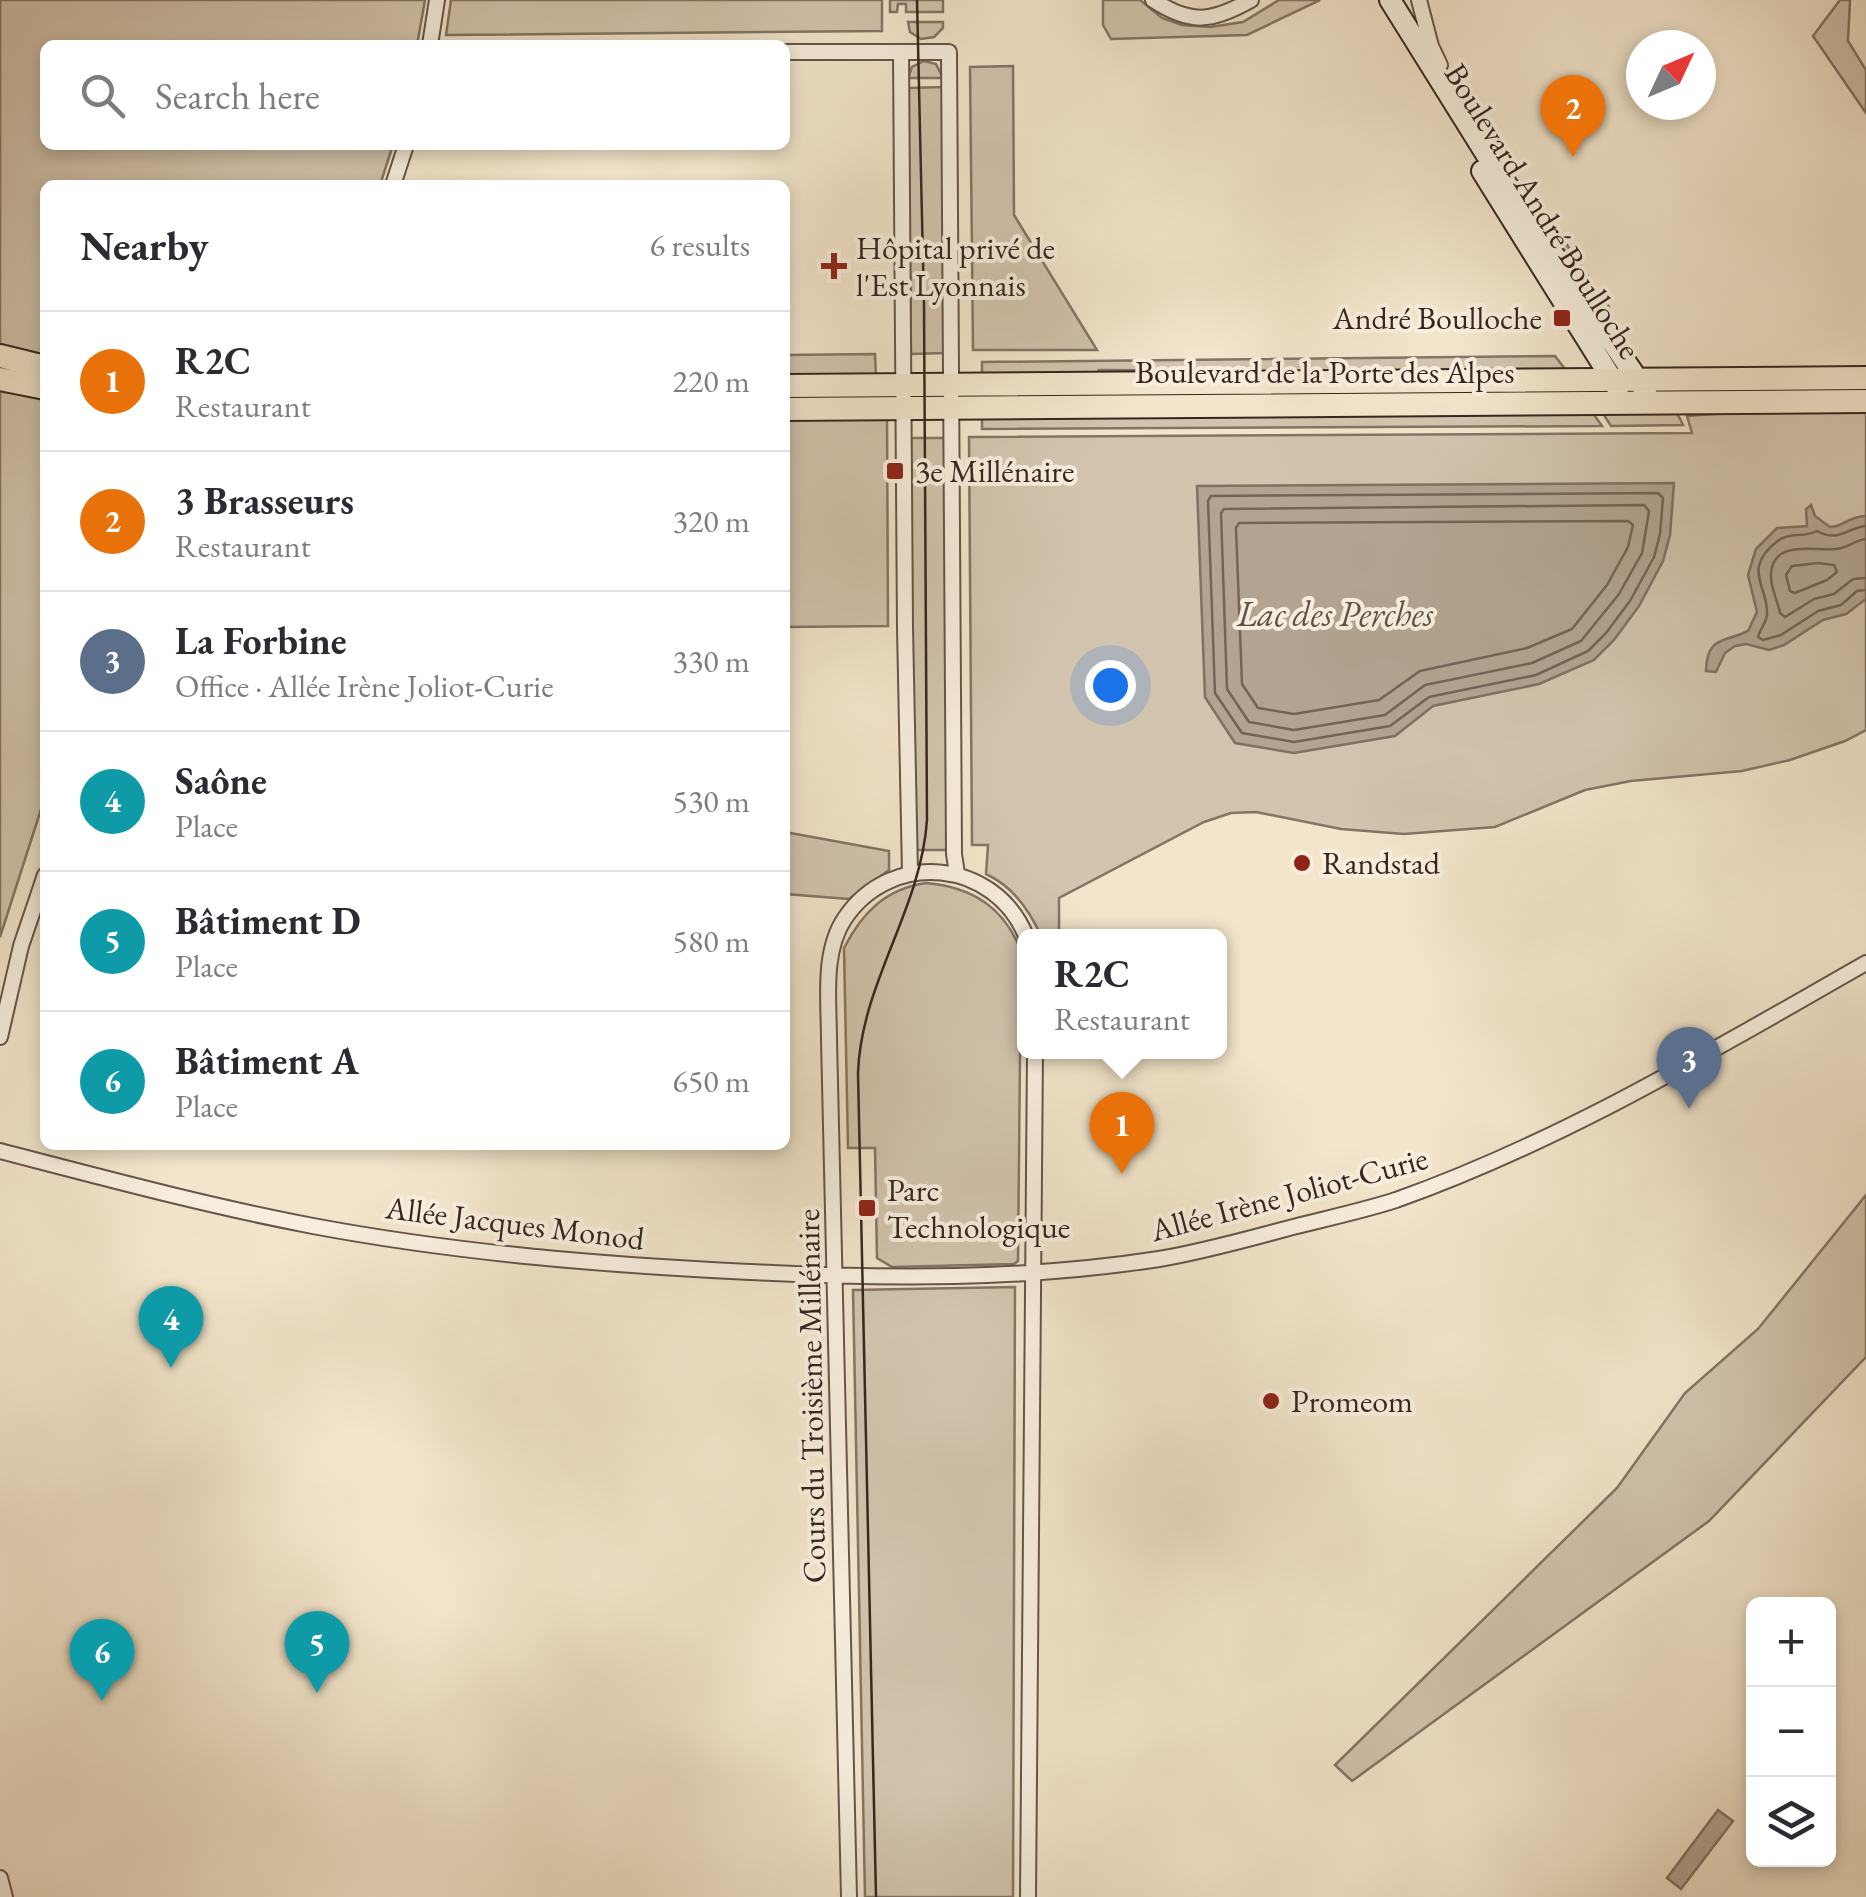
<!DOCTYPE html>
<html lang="en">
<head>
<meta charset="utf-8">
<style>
  body { margin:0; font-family:"EB Garamond",serif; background:#f2f2f3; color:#2b2b33 }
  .controls { position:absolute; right:30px; bottom:30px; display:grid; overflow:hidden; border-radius:15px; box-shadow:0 5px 15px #0003 }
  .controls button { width:90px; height:90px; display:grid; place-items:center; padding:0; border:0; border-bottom:2px solid #e1e1e2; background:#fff; color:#2b2b33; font:50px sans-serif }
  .compass { position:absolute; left:1626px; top:30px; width:90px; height:90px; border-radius:50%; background:#fff; box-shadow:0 5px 15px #0003; rotate:46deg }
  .you { position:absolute; left:1110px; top:685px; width:35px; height:35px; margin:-25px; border:8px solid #fff; border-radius:50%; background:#1a73e8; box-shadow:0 0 0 15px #1a73e833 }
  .badge { display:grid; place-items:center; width:65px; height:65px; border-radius:50%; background:#ea580c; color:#fff; font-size:32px; font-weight:700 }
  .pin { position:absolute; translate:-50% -82px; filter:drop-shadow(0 2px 5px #0008) }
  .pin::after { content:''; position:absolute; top:52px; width:35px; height:30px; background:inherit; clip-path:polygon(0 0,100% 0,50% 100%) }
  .popup { position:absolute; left:1017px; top:929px; width:210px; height:130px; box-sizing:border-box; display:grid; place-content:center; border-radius:15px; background:#fff; filter:drop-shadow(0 2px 8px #0005); font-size:32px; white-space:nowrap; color:#7c7c81 }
  .popup b { font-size:38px; color:#2b2b33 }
  .popup::after { content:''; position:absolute; left:50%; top:100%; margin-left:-20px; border:20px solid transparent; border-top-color:#fff }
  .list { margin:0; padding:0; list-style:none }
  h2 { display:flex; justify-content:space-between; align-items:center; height:130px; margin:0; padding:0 40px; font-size:42px }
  h2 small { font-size:32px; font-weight:400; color:#7c7c81 }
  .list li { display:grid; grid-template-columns:65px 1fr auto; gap:30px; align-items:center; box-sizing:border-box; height:140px; padding:0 40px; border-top:2px solid #e1e1e2 }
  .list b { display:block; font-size:38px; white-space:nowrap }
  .list p { margin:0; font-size:32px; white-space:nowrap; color:#7c7c81 }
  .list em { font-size:32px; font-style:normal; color:#7c7c81 }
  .icon { flex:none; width:55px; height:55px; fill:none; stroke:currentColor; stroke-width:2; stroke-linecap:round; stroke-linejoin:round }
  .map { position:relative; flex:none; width:1866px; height:1897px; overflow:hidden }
  .search { position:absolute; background:#fff; box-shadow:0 5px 15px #0003; left:40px; top:40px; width:750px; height:110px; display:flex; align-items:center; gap:25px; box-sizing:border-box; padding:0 35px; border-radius:15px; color:#7c7c81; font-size:38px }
  .panel { position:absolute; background:#fff; box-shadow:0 5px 15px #0003; left:40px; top:180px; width:750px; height:970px; border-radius:15px }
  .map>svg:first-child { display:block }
</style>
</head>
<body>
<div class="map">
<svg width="1866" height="1897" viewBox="0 0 1866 1897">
  <rect width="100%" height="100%" fill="#f2e5cb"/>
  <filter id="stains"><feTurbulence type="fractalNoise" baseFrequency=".002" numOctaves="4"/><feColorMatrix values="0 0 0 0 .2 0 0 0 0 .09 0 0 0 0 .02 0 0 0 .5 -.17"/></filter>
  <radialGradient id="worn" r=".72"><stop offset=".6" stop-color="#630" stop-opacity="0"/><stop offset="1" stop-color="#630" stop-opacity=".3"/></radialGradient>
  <path fill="#d2c4ae" stroke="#847466" stroke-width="2.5" d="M 0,0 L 425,0 L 417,45 L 45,45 L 45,145 L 393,145 L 380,185 L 45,185 L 45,382 L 0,371 Z
    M 451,0 L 882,0 L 882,31 L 446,35 Z
    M 890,0 L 943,0 L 943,12 L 906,12 L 906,4 L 898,4 L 897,12 L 890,12 Z
    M 1103,0 L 1140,0 L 1162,18 L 1182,25 L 1210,27 L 1243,22 L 1279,0 L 1320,0 L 1247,35 L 1111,39 L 1103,25 Z
    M 1840,0 L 1850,0 L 1848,41 L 1866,70 L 1866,113 L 1813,36 Z
    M 908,22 L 943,22 L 943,28 L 934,37 L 921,39 L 910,32 Z
    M 924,61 L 936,64 L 943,78 L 908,78 L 912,67 Z
    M 1013,66 L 1014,215 L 1097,350 L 973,350 L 970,67 Z
    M 943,87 L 945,353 L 911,354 L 908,88 Z
    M 1538,213 L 1559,233 L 1609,307 L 1602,312 L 1536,214 Z
    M 875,354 L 876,378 L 785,378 L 785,355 Z
    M 1555,356 L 1568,373 L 1099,370 L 1093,377 L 982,377 L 982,362 Z
    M 0,387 L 45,397 L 45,797 L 0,937 Z
    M 1590,409 L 1602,426 L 982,429 L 982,415 Z
    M 1600,409 L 1675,409 L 1683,425 L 1611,426 Z
    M 1866,409 L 1866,730 L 1845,741 L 1790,760 L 1742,771 L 1631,781 L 1585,790 L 1495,827 L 1404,834 L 1341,829 L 1256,812 L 1231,813 L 1204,822 L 1059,898 L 1059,936 L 1041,936 C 1030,911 1012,886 986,874 L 988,845 L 972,845 L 969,437 L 1692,433 L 1687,416 L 1770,410 Z
    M 887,414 L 888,626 L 785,627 L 785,415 Z
    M 911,438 L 946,438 L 949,850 L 914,850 Z
    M 785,832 L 889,851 L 889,870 L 849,899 L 785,894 Z
    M 926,883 C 972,887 1004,907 1021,951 L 1018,1261 L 1014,1264 L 892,1267 L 877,1258 L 875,1148 L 848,1148 L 844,948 C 862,913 885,889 926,883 Z
    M 1866,1195 L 1866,1357 L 1709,1521 L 1352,1781 L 1335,1765 L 1617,1488 L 1685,1393 L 1758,1329 Z
    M 1015,1287 L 1013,1897 L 865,1897 L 853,1290 Z"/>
  <path fill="#b2a491" stroke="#817163" stroke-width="2.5" d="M 1674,483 L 1670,535 L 1663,561 L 1639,606 L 1614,640 L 1594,660 L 1539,684 L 1433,706 L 1395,736 L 1294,753 L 1235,743 L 1205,697 L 1197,486 Z
    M 1811,505 L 1815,516 L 1830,527 C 1846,526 1846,517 1866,516 L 1866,599 L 1846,614 L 1823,620 L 1784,645 L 1769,650 L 1746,644 L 1735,646 L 1725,653 L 1716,672 L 1706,671 C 1707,636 1723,643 1748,631 L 1757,612 L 1748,575 L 1756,549 L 1777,528 L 1807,526 L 1806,509 Z
    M 1718,1810 L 1733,1821 L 1681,1889 L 1667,1878 Z"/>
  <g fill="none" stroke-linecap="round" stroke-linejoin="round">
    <path stroke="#746458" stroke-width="2.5" d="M 1658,493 L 1663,498 L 1660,534 L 1654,557 L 1630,601 L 1606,633 L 1588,651 L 1536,675 L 1429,697 L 1390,726 L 1294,742 L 1242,733 L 1215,693 L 1208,501 L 1211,496 Z
      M 1644,505 L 1649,511 L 1642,553 L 1619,594 L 1581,641 L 1532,663 L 1425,685 L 1385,715 L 1294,730 L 1249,722 L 1227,689 L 1221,513 L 1224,509 Z
      M 1628,521 L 1633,525 L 1628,547 L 1607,585 L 1572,629 L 1527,648 L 1420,671 L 1379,700 L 1294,714 L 1258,708 L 1242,684 L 1236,528 L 1239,523 Z
      M 1866,526 C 1846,528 1838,543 1817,531 C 1804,538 1790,532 1779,540 C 1740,569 1769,586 1767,615 C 1766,623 1760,629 1758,637 L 1763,640 L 1781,635 L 1818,611 L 1841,605 L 1857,591 L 1866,590
      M 1866,539 C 1855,540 1848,548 1836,549 C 1815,551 1773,539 1771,574 C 1770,588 1778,601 1780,613 L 1785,617 L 1814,599 L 1834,594 L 1853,579 L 1866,578
      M 1818,563 L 1834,565 L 1837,572 L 1827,580 L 1795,593 L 1790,591 L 1786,575 L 1792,566 Z"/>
    <g stroke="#66554a" stroke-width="18">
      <path id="street" d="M 1153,0 C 1191,25 1212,22 1251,0
        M 1419,0 L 1431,46 L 1440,65
        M 430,45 L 437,0
        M 785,52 L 949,52 L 954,854 L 957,874
        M 901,52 L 905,628 L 910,873
        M 393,185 L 406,145
        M 0,1037 L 21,946 L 45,875
        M 0,1151 C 104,1178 208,1206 313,1226 C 457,1253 604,1265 750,1272 C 886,1279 1024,1280 1159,1259 C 1207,1251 1254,1237 1301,1225 C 1333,1217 1365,1210 1396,1200 C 1562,1141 1713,1050 1866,963
        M 0,1878 L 5,1897
        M 849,1897 L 829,1040 C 829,1001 822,952 845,918 C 892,849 995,860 1026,936
        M 1028,1897 L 1035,1052"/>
    </g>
    <g stroke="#37251f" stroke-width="24">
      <path id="secondary" d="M 1390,0 L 1486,154 L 1646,392
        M 1482,171 L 1618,389"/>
    </g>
    <g stroke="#37251f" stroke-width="26">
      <path id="primary" d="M 0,356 L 45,367
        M 0,379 L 45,388
        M 785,386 L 1866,378
        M 785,409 L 1866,401"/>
    </g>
    <use href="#street" stroke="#f7eedd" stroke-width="14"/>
    <use href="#secondary" stroke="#f7eedd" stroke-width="20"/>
    <use href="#primary" stroke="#f2e5cb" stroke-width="22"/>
    <path stroke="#37251f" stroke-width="2.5" d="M 876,1897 L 858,1073 C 861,983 921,910 927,820 L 924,305 L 917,0"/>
  </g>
  <g fill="#8f2418" stroke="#f7eedd" stroke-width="4">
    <path d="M829 251h10v10h10v10h-10v10h-10v-10h-10v-10h10z"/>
    <rect x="1552" y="308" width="20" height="20" rx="5"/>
    <rect x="885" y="461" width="20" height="20" rx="5"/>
    <circle cx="1302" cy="863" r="10"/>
    <rect x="857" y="1198" width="20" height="20" rx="5"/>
    <circle cx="1271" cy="1401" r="10"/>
  </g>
  <g text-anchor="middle" stroke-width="8" stroke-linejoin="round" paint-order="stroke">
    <g font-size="32" fill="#37251f" stroke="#f7eedd">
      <text transform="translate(1543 211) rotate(58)" y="11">Boulevard André Boulloche</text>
      <text x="1325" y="383">Boulevard de la Porte des Alpes</text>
      <text transform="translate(1289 1194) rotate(-15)" y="11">Allée Irène Joliot-Curie</text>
      <text transform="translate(515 1223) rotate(7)" y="11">Allée Jacques Monod</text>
      <text transform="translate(811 1396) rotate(-91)" y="11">Cours du Troisième Millénaire</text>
    </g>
    <g font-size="32" fill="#37251f" stroke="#f7eedd" text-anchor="start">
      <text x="856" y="259">Hôpital privé de<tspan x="856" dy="37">l'Est Lyonnais</tspan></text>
      <text x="1542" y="329" text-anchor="end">André Boulloche</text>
      <text x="915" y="482">3e Millénaire</text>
      <text x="1322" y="874">Randstad</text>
      <text x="887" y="1201">Parc<tspan x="887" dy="37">Technologique</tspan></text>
      <text x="1291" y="1412">Promeom</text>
    </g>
    <g font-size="35" font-style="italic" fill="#625147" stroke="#f7eedd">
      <text x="1335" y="626">Lac des Perches</text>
    </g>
  </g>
  <rect width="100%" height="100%" filter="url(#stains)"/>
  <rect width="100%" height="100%" fill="url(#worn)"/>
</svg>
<div class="controls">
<button>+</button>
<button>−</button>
<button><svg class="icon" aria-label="layers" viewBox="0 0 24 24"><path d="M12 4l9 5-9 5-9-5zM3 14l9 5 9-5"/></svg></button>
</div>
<svg class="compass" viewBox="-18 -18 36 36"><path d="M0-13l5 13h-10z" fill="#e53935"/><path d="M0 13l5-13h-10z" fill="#7c7c81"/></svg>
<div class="you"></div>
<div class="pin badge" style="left:1122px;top:1174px;background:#e8710a">1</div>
<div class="popup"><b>R2C</b>Restaurant</div>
<div class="pin badge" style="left:1573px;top:157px;background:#e8710a">2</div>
<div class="pin badge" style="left:1689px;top:1109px;background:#5c6f8a">3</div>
<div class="pin badge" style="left:171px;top:1368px;background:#0f9aa8">4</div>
<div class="pin badge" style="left:317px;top:1693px;background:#0f9aa8">5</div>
<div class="pin badge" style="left:102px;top:1701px;background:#0f9aa8">6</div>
<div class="search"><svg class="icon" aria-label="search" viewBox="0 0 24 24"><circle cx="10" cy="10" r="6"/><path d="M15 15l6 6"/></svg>Search here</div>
<section class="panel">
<h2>Nearby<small>6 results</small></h2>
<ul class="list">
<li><span class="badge" style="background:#e8710a">1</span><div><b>R2C</b><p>Restaurant</p></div><em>220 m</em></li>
<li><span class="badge" style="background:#e8710a">2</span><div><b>3 Brasseurs</b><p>Restaurant</p></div><em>320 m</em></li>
<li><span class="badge" style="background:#5c6f8a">3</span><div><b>La Forbine</b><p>Office · Allée Irène Joliot-Curie</p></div><em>330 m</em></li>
<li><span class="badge" style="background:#0f9aa8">4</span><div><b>Saône</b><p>Place</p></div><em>530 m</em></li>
<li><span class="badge" style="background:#0f9aa8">5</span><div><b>Bâtiment D</b><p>Place</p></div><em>580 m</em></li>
<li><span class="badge" style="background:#0f9aa8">6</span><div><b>Bâtiment A</b><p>Place</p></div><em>650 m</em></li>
</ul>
</section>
</div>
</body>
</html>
